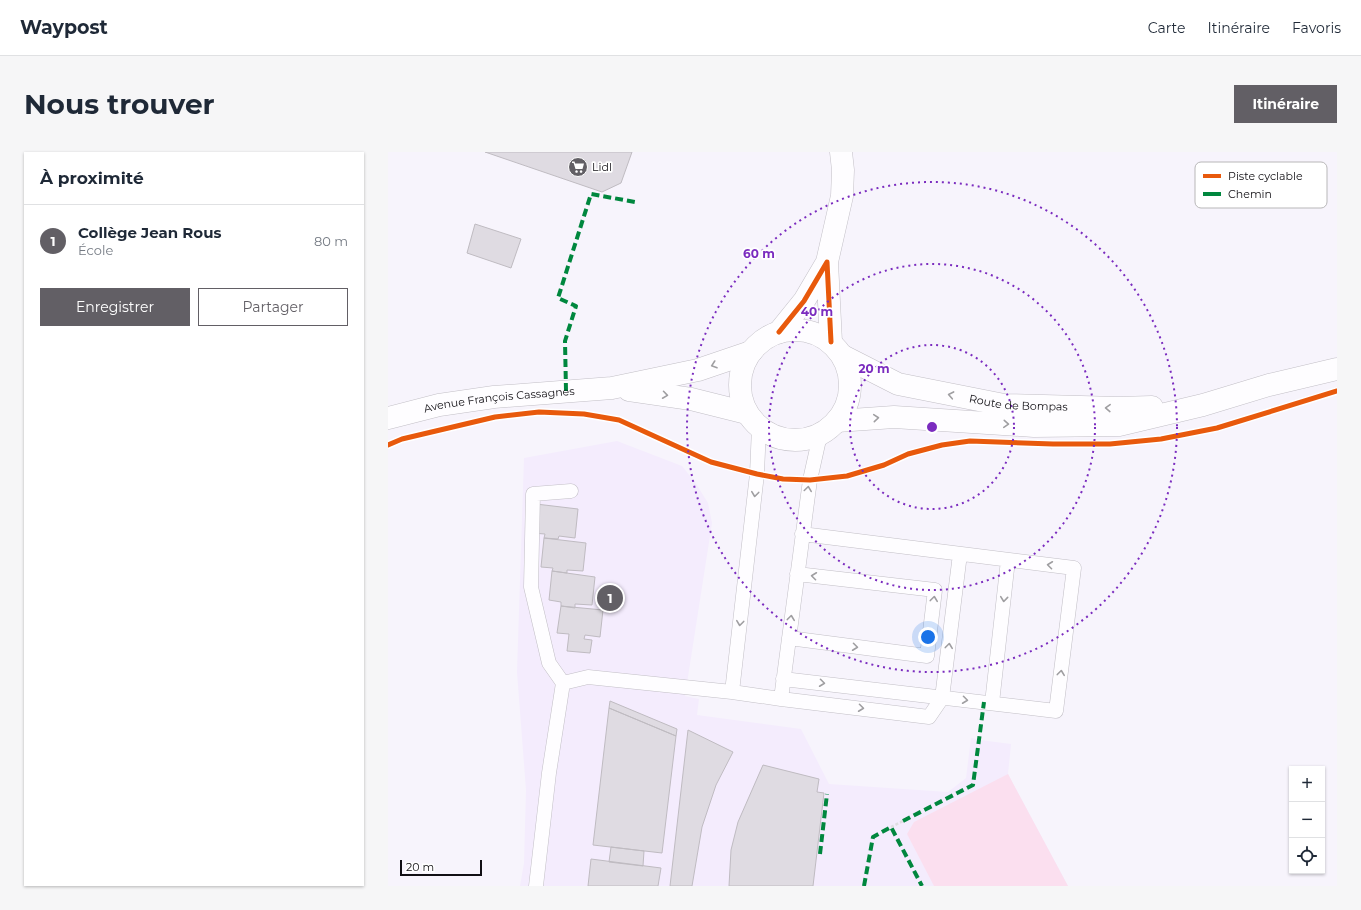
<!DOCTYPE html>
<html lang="fr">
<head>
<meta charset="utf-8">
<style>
  body { margin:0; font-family:Montserrat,sans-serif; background:#f6f6f7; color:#1f2937 }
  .controls { position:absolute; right:12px; bottom:12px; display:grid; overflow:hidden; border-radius:0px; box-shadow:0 1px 3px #0004 }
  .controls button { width:36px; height:36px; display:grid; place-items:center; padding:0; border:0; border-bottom:1px solid #e0e1e3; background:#fff; color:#1f2937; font:20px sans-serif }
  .scale { position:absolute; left:12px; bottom:10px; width:82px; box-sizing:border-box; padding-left:4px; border:2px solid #110f14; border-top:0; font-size:11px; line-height:14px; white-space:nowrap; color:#110f14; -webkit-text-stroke:3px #fff; paint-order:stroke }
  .you { position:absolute; left:540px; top:485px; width:14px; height:14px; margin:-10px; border:3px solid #fff; border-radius:50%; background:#1a73e8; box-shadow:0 0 0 6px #1a73e833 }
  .badge { display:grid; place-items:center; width:26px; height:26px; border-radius:50%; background:#625f65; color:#fff; font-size:13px; font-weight:700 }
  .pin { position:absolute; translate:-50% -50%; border:2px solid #fff; box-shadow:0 1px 4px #0006 }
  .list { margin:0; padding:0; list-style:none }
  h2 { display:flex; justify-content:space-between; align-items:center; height:52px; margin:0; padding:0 16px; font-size:17px }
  h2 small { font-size:13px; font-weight:400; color:#747a83 }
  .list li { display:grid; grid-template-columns:26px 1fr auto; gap:12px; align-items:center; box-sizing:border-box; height:72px; padding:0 16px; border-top:1px solid #e0e1e3 }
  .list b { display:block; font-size:15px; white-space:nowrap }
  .list p { margin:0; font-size:13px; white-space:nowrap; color:#747a83 }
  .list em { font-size:13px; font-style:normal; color:#747a83 }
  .actions { display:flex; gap:8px; padding:12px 16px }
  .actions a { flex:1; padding:9px 0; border:1px solid #625f65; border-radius:0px; text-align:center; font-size:14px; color:#625f65 }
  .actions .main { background:#625f65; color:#fff }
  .icon { flex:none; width:22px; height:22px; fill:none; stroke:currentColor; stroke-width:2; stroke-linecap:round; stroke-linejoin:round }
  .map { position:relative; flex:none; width:949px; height:734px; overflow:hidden; border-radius:0px }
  header { display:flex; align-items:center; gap:24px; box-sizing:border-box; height:56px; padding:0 20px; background:#fff; border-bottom:1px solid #e0e1e3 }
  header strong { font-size:19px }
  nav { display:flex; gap:22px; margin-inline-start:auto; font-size:14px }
  .intro { display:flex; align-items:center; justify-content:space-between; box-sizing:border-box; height:96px; padding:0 24px }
  h1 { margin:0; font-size:28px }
  .button { padding:10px 18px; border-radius:0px; background:#625f65; color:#fff; font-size:14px; font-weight:700 }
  main { display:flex; gap:24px; padding:0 24px }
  aside { flex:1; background:#fff; border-radius:0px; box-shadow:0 1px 3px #0004 }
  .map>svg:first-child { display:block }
</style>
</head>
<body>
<header>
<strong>Waypost</strong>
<nav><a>Carte</a><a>Itinéraire</a><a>Favoris</a></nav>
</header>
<div class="intro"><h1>Nous trouver</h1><a class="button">Itinéraire</a></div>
<main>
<aside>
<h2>À proximité<small></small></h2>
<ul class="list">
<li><span class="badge">1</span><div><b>Collège Jean Rous</b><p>École</p></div><em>80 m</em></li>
</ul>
<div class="actions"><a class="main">Enregistrer</a><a>Partager</a></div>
</aside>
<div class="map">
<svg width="949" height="734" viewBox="0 0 949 734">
  <rect width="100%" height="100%" fill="#f7f4fc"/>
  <path fill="#f4ecfd" d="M 229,289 L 294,314 L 307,330 L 320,351 L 324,371 L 297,544 L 311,547 L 309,563 L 413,577 L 441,632 L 560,640 L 578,626 L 583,586 L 592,588 L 623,592 L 620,622 L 680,734 L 132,734 L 136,711 L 138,638 L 129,520 L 136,306 Z"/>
  <path fill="#fbdfef" d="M 620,622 L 680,734 L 546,734 L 519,682 L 526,670 Z"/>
  <path fill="#dfdbe2" stroke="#bfbbc1" d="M 97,0 L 244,0 L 233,31 L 214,40 Z
    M 87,72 L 133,87 L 123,116 L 79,101 Z
    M 148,352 L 190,357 L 187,386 L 171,384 L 170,387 L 156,386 L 157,382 L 144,381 Z
    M 156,386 L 198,391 L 195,419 L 179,418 L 179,421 L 164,419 L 165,416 L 153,415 Z
    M 164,419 L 207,425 L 204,453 L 187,452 L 187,456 L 173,454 L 173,450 L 161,448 Z
    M 173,454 L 215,458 L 212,485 L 197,483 L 196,487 L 204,488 L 202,501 L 179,499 L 181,482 L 169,481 Z
    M 222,549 L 289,577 L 288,584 L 221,556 Z
    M 221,556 L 288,584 L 274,701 L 205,693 Z
    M 300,578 L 345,600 L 328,633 L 314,675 L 304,734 L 282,734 Z
    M 375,613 L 431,627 L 429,640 L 436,641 L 425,734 L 341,734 L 343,698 L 350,670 Z
    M 223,695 L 256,699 L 255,714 L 221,710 Z
    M 203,707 L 273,716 L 270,734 L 200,734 Z"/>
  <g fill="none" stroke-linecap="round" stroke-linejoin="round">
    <g stroke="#c2bfc6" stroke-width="15">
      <path id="service" d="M 371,275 L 369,322 L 344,540 L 393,547 L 422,328 L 432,283
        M 401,486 L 539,504 L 547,438 L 409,422
        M 395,527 L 668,559 L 686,416 L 414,382
        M 175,531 L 200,525 L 344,540
        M 393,547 L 541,565 L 554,546 L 572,402
        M 604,551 L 620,408
        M 148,734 L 161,621 L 175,531 L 161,511 L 143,435 L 145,342 L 183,339"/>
    </g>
    <g stroke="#c2bfc6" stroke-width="23">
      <path id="minor" d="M 439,110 L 454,44 L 455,18 L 453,0
        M 391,180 L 416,149 L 439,110 L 443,190"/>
    </g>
    <g stroke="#c2bfc6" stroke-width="23">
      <g id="secondary">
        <circle cx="407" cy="233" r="55"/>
        <path id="s1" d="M 455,204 L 510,232 L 616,253 L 730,256 L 764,255"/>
        <path d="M 241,238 L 303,247 L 359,261"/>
        <path id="s2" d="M 0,266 L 51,253 L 106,245 L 224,236 L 310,218 L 363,200"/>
        <path d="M 449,269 L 506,265 L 646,274 L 731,273 L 815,253 L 881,233 L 949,217"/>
      </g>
    </g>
    <path stroke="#dfdee1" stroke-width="2.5" stroke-dasharray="3 2" stroke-linecap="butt" d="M 503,675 L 515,669"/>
    <use href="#service" stroke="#fefdff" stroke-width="14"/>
    <use href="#minor" stroke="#fefdff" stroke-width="22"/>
    <use href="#secondary" stroke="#fefdff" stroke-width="22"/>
    <path stroke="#00873e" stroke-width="4" stroke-dasharray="8 4" stroke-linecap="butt" d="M 178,239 L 177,189 L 188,154 L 170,146 L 203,42 L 247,50
      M 515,669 L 585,633 L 596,550
      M 432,702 L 439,642
      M 476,734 L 485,685 L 503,675 L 534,734"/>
    <g stroke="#fff" stroke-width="8">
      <path id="cycleway" d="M 391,180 L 416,149 L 439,110 L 443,190
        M 0,293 L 14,287 L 107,265 L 151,260 L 196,262 L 231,268 L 323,310 L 369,322 L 395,327 L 422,328 L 459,324 L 496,313 L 520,302 L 554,293 L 582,289 L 665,292 L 722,292 L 773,287 L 829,276 L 949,239"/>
    </g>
    <use href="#cycleway" stroke="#e8590c" stroke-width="5"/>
  </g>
  <defs><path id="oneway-chevron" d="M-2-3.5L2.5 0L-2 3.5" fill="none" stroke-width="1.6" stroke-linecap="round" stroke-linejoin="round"/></defs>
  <g stroke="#9f9ea1">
    <use href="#oneway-chevron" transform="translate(326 213) rotate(161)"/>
    <use href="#oneway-chevron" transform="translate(277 243) rotate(8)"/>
    <use href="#oneway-chevron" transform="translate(563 243) rotate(-169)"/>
    <use href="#oneway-chevron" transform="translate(720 256) rotate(-178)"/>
    <use href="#oneway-chevron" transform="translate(488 266) rotate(-5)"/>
    <use href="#oneway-chevron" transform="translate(618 272) rotate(4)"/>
    <use href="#oneway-chevron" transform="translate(420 337) rotate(-82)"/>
    <use href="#oneway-chevron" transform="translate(367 342) rotate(97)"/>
    <use href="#oneway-chevron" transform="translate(662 413) rotate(-173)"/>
    <use href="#oneway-chevron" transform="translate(426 424) rotate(-173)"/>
    <use href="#oneway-chevron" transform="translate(546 447) rotate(-83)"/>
    <use href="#oneway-chevron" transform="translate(616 447) rotate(96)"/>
    <use href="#oneway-chevron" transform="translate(403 466) rotate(-83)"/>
    <use href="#oneway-chevron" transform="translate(352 471) rotate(97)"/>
    <use href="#oneway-chevron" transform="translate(561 494) rotate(-83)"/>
    <use href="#oneway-chevron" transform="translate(467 495) rotate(7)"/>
    <use href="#oneway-chevron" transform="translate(673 521) rotate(-83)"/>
    <use href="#oneway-chevron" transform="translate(434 531) rotate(7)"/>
    <use href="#oneway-chevron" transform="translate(577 548) rotate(7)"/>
    <use href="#oneway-chevron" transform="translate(473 556) rotate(7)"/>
  </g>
  <g fill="none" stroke="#7b2cbf" stroke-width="2" stroke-dasharray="2 4">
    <circle cx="544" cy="275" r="82"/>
    <circle cx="544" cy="275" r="163"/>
    <circle cx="544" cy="275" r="245"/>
  </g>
  <defs>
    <g id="supermarket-disc" transform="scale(1)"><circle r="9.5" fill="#625f65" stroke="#fff"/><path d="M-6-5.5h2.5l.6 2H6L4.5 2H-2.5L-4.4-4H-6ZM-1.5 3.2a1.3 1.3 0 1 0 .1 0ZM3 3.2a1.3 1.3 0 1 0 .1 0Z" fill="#fff"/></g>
  </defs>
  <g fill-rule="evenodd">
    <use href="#supermarket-disc" x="190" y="15"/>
  </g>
  <g text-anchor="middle" stroke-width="3.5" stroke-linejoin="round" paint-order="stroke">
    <g font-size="11" fill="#110f14" stroke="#fff" text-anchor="start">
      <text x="204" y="19">Lidl</text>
    </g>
    <g font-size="11" fill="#110f14" stroke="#fff">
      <text dy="4" stroke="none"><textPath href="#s2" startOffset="113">Avenue François Cassagnes</textPath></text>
      <text dy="4" stroke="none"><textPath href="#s1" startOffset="184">Route de Bompas</textPath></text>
    </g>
  </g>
  <rect x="807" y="10" width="132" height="46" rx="6" fill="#fff" stroke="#b8b7b8" stroke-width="1"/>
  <rect x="815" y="22" width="18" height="4" fill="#e8590c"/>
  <rect x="815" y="40" width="18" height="4" fill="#00873e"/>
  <g font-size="11" fill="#110f14">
    <text x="840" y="28">Piste cyclable</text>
    <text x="840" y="46">Chemin</text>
  </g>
  <circle cx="544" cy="275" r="6" fill="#7b2cbf" stroke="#fff" stroke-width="2"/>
  <g font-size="12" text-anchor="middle" font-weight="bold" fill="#7b2cbf" stroke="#fff" stroke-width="3.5" stroke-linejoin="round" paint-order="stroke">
    <text x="371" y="106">60 m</text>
    <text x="429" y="164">40 m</text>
    <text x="486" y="221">20 m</text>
  </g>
</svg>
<div class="controls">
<button>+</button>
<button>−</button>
<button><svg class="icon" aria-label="locate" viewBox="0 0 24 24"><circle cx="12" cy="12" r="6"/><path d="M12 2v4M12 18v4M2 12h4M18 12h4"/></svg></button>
</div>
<div class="scale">20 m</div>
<div class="you"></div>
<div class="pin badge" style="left:222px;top:446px">1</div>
</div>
</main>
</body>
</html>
